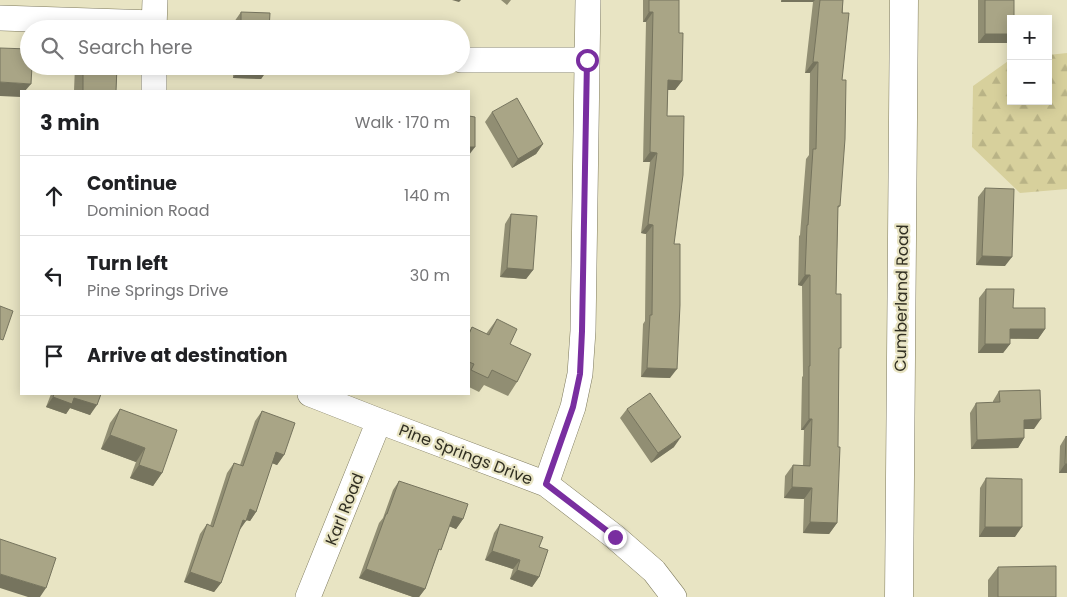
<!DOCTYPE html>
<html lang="en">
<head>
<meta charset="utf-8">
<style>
  body { margin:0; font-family:Poppins,sans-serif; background:#f2f2f2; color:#202124 }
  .controls { position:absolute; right:15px; top:15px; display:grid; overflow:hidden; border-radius:0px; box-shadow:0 2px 12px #0003 }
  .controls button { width:45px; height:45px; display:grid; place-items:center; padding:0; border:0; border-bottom:1px solid #e0e0e0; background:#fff; color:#202124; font:25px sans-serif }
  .stop { position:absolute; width:15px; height:15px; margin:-11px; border:4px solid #792ea0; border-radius:50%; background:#fff }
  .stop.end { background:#792ea0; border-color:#fff; box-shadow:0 1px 5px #0008 }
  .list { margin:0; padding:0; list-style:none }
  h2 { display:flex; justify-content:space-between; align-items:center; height:65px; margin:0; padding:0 20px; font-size:21px }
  h2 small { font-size:16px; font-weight:400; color:#757577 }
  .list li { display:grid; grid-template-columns:32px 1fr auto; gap:15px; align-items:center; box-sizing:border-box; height:80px; padding:0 20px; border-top:1px solid #e0e0e0 }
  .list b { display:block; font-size:19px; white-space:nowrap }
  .list p { margin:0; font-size:16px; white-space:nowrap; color:#757577 }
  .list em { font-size:16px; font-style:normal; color:#757577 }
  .icon { flex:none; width:28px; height:28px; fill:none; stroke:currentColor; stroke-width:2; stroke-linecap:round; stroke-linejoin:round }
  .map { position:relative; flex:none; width:1067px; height:597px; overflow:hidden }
  .search { position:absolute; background:#fff; box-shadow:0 2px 12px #0003; left:20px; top:20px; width:450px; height:55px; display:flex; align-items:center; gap:12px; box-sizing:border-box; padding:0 18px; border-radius:28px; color:#757577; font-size:19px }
  .panel { position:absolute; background:#fff; box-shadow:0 2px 12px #0003; left:20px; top:90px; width:450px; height:305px; border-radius:0px }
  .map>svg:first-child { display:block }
</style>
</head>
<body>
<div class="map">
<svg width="1067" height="597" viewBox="0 0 1067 597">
  <defs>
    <pattern id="forest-firs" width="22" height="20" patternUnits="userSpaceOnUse" patternTransform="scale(1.25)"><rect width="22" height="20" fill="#d7d09c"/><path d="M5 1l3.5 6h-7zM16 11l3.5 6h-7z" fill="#b9b386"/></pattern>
  </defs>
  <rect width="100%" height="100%" fill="#e8e4c3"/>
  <path fill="url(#forest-firs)" d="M 1067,53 L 1067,189 L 1020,193 L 972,147 L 973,86 L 1011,59 L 1011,101 L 1048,101 L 1048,55 Z"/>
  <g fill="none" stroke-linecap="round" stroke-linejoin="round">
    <g stroke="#7e7a5d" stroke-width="26">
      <path id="minor" d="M 0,18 L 154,23
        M 154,29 L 155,0
        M 461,60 L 587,60
        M 154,91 L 154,66
        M 310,394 L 379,421 L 546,484 L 615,537 L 654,571 L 674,597
        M 546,484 L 573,407 L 580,374 L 583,331 L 588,0
        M 308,597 L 379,421"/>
    </g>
    <g stroke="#7e7a5d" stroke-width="29">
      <path id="major" d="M 899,597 L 904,0"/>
    </g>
    <use href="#minor" stroke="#fff" stroke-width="25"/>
    <use href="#major" stroke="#fff" stroke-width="28"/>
  </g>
  <path fill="#918e73" d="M 501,0 L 511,0 L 507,5 Z
    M 643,0 L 679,0 L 679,33 L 682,81 L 675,90 L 668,90 L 667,116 L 674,244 L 670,378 L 641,377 L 643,324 L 645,321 L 646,234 L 641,233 L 650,162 L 643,162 L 646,22 L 643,22 Z
    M 781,0 L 843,0 L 840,206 L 838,208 L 836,294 L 839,352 L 837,523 L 829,534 L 803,533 L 804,499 L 784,498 L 785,476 L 793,465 L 803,466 L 804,430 L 801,430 L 802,377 L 803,376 L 802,286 L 798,285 L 799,236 L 800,235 L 806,159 L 809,155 L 810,73 L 805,73 L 813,2 L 781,2 Z
    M 978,0 L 1014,0 L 1007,43 L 978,43 Z
    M 241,12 L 269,29 L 234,29 L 234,22 Z
    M 75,66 L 117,66 L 116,91 L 74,91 Z
    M 233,66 L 268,66 L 268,69 L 261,79 L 233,78 Z
    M 492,112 L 543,144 L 536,154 L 512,168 L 485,122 Z
    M 985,188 L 1005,266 L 976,265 L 978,197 Z
    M 511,214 L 533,270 L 526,279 L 500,277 L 505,224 Z
    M 986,289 L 1045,329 L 1038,339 L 1010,339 L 1010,344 L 1003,353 L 978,353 L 979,298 Z
    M 497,319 L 510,344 L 517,382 L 508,396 L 484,385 L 479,392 L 469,387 L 469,332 L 472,327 L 486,334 Z
    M 999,391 L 1034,429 L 1024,429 L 1024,438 L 1018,448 L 971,449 L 970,413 L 976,403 L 993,403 L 993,401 Z
    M 51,394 L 101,394 L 90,415 L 70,408 L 66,414 L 46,407 Z
    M 120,409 L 162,473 L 153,486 L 130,478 L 136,462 L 101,449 L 110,423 Z
    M 627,409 L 674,447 L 651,463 L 620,418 Z
    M 262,411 L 284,455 L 277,465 L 272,463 L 256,512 L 250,521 L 246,520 L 239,530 L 221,583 L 214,592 L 184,582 L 200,534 L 207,524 L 210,526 L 227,473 L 234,463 L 240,465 L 255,421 Z
    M 1066,436 L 1067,473 L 1059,473 L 1060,446 Z
    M 986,478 L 1015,537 L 979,537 L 980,488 Z
    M 399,481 L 463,519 L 456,529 L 449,526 L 437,555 L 425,589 L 419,597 L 413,597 L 359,578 L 379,523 L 383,518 L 393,490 Z
    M 500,524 L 539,547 L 539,577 L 532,587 L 510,579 L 513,569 L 485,560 L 494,533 Z
    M 998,567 L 1056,597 L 988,597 L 988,580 Z"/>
  <path fill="#76745e" d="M 452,0 L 461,0 L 459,2 Z
    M 782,0 L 815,0 L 813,2 L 781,2 Z
    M 649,12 L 653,12 L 646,22 L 643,22 Z
    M 985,34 L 1011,34 L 1011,39 L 1007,43 L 978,43 Z
    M 813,62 L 818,62 L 810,73 L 805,73 Z
    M 239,68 L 268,69 L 261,79 L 233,78 Z
    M 668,80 L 682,81 L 675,90 L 661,90 Z
    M 0,82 L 31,84 L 25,91 L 21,91 L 21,97 L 0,96 Z
    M 543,144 L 536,154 L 512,168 L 518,159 Z
    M 469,147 L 475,147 L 469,155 Z
    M 650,152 L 657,153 L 650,162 L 643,162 Z
    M 648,224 L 653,225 L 646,234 L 641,233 Z
    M 982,256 L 1012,257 L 1005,266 L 976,265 Z
    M 507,268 L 533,270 L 526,279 L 500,277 Z
    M 805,275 L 810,275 L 802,286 L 798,285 Z
    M 1010,329 L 1045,329 L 1038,339 L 1003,338 Z
    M 985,344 L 1010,344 L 1003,353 L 978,353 Z
    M 647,368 L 677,369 L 670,378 L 641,377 Z
    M 53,397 L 74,398 L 97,405 L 90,415 L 70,408 L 66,414 L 46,407 Z
    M 809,419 L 812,419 L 804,430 L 801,430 Z
    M 1041,419 L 1034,429 L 1017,429 L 1024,420 Z
    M 110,435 L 145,448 L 136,462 L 101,449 Z
    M 681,437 L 674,447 L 651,463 L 658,453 Z
    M 1024,438 L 1018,448 L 971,449 L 977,440 Z
    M 276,452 L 284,455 L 277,465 L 269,462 Z
    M 1065,464 L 1067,464 L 1067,473 L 1059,473 Z
    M 139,465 L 162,473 L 153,486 L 130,478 Z
    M 792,487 L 812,488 L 804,499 L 784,498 Z
    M 250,509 L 256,512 L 250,521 L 243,519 Z
    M 453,516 L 463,519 L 456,529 L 446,525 Z
    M 243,520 L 246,521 L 239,531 L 236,529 Z
    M 810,522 L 837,523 L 829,534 L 803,533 Z
    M 985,527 L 1022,527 L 1015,537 L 979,537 Z
    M 492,551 L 520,560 L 513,569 L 485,560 Z
    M 366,569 L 425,589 L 419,597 L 413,597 L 359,578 Z
    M 517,570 L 539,577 L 532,587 L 510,579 Z
    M 190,572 L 221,583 L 214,592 L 184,582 Z
    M 0,574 L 46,588 L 40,597 L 28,597 L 0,588 Z"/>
  <path fill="#a9a586" stroke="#76745e" d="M 649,0 L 679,0 L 679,33 L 683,33 L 682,81 L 668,80 L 667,116 L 684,116 L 683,175 L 674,244 L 680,244 L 680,305 L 677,369 L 647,368 L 650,315 L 652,315 L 653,225 L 648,224 L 657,153 L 650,152 L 653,12 L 649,12 Z
    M 820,0 L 843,0 L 842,13 L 849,13 L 842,80 L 846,80 L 845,139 L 840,206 L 838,206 L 836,294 L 841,294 L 841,348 L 839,348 L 838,447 L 840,447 L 837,523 L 810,522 L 812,488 L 792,487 L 793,465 L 810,466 L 812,419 L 809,419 L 809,366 L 810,366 L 810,275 L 805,275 L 807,225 L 808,225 L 813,149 L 816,149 L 818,62 L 813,62 Z
    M 985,0 L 1014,0 L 1014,19 L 1011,19 L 1011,34 L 985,34 Z
    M 241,12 L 270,13 L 269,29 L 241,29 Z
    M 0,48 L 29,49 L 29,66 L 32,66 L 31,84 L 0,82 Z
    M 83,66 L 117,66 L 116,91 L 83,91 Z
    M 239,66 L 268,66 L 268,69 L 239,68 Z
    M 517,98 L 543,144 L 518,159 L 492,112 Z
    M 469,116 L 475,117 L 475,147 L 469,147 Z
    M 985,188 L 1014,189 L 1012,257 L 982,256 Z
    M 511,214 L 537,216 L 533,270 L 507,268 Z
    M 986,289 L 1014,289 L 1013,308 L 1045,308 L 1045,329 L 1010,329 L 1010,344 L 985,344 Z
    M 0,306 L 13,311 L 3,340 L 0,339 Z
    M 497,319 L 517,329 L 510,344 L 531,354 L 517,382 L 492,370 L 488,378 L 471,370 L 474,364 L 469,362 L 469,334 L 472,327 L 489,335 Z
    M 1040,390 L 1041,419 L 1024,420 L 1024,438 L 977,440 L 976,403 L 1000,402 L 999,391 Z
    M 650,393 L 681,437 L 658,453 L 627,409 Z
    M 54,394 L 101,394 L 97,405 L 74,398 L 72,404 L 53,397 Z
    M 120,409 L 177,430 L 162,473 L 139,465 L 145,448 L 110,435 Z
    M 262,411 L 295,423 L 284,455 L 276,452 L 256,512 L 250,509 L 246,521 L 243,520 L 221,583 L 190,572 L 207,524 L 213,527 L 234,463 L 243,466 Z
    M 1066,436 L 1067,437 L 1067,464 L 1065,464 Z
    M 986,478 L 1022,479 L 1022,527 L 985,527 Z
    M 399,481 L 468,504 L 463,519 L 453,516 L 441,550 L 439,549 L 425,589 L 366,569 L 386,514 L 387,514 Z
    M 500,524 L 543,537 L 539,547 L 548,550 L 539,577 L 517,570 L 520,560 L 492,551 Z
    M 0,539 L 56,558 L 46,588 L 0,574 Z
    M 1056,566 L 1056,597 L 998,597 L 998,567 Z"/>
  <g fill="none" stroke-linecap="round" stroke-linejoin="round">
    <path stroke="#792ea0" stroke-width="6" d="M 587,60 L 582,331 L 580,374 L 573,407 L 546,484 L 615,537"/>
  </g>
  <g text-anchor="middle" stroke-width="4.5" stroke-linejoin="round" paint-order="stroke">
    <g font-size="16" fill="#312f22" stroke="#e8e4c3">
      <text transform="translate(901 298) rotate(-89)" y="6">Cumberland Road</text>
      <text transform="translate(466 454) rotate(21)" y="6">Pine Springs Drive</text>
      <text transform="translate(344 509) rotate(-68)" y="6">Karl Road</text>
    </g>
  </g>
</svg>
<div class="controls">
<button>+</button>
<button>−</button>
</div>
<div class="stop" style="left:587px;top:60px"></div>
<div class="stop end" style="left:615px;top:537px"></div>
<div class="search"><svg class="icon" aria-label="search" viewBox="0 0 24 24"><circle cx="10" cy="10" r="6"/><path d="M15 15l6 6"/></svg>Search here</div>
<section class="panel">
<h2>3 min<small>Walk · 170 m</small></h2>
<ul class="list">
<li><svg class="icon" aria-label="ahead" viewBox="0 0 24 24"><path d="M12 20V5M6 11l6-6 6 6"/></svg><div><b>Continue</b><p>Dominion Road</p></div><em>140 m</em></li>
<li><svg class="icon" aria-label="left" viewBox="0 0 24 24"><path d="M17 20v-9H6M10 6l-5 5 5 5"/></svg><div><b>Turn left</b><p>Pine Springs Drive</p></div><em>30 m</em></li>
<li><svg class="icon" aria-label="arrive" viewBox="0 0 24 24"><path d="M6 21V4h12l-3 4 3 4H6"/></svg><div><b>Arrive at destination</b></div></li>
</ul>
</section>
</div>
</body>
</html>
